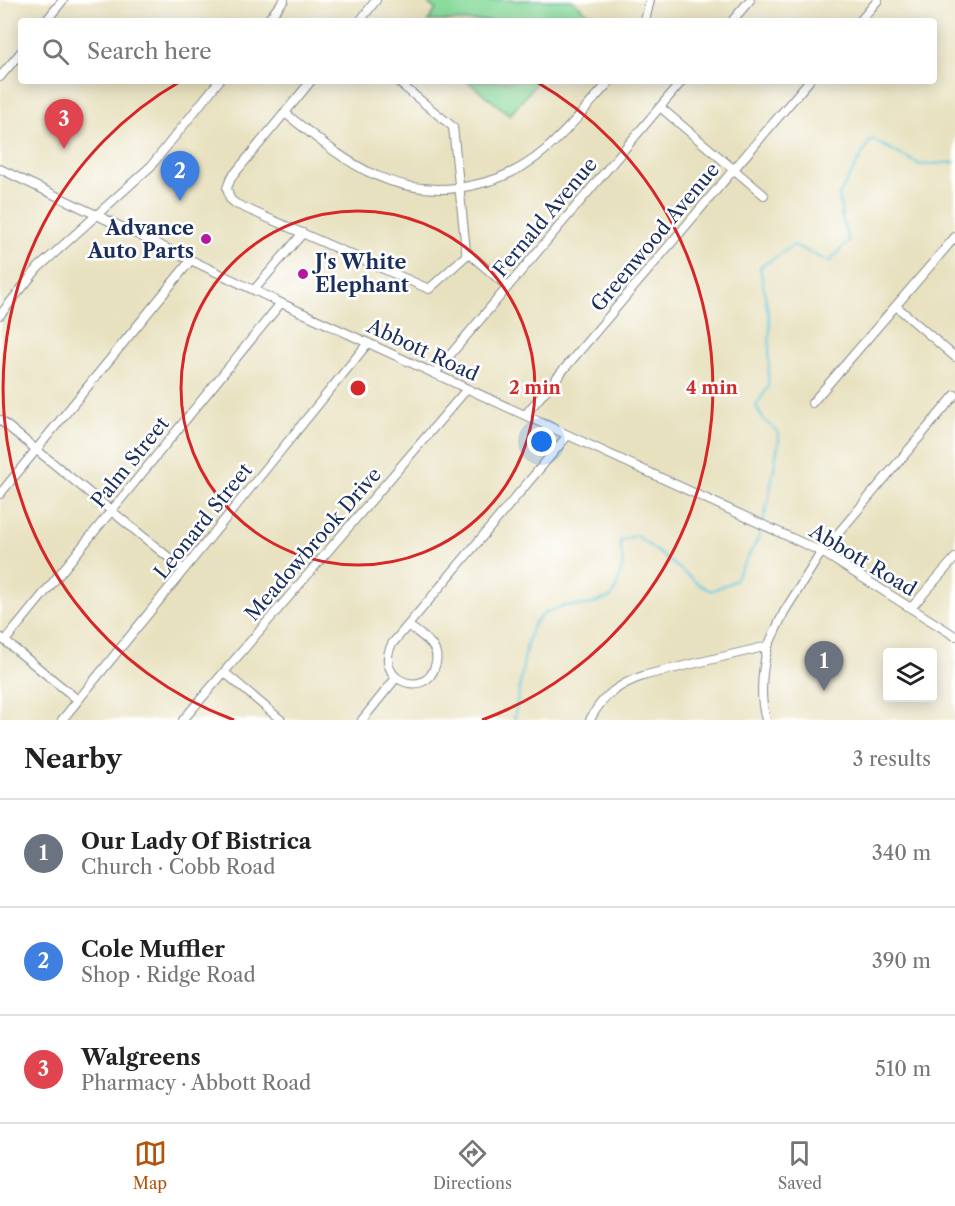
<!DOCTYPE html>
<html lang="en">
<head>
<meta charset="utf-8">
<style>
  body { margin:0; font-family:"Libre Caslon Text",serif; background:#f6f6f6; color:#222 }
  .controls { position:absolute; right:18px; bottom:18px; display:grid; overflow:hidden; border-radius:6px; box-shadow:0 3px 15px #0003 }
  .controls button { width:54px; height:54px; display:grid; place-items:center; padding:0; border:0; border-bottom:2px solid #e0e0e0; background:#fff; color:#222; font:30px sans-serif }
  .you { position:absolute; left:542px; top:442px; width:21px; height:21px; margin:-15px; border:4px solid #fff; border-radius:50%; background:#1a73e8; box-shadow:0 0 0 9px #1a73e833 }
  .badge { display:grid; place-items:center; width:39px; height:39px; border-radius:50%; background:#b45309; color:#fff; font-size:20px; font-weight:700 }
  .pin { position:absolute; translate:-50% -50px; filter:drop-shadow(0 2px 3px #0008) }
  .pin::after { content:''; position:absolute; top:32px; width:21px; height:18px; background:inherit; clip-path:polygon(0 0,100% 0,50% 100%) }
  .list { margin:0; padding:0; list-style:none }
  h2 { display:flex; justify-content:space-between; align-items:center; height:78px; margin:0; padding:0 24px; font-size:26px }
  h2 small { font-size:20px; font-weight:400; color:#767676 }
  .list li { display:grid; grid-template-columns:39px 1fr auto; gap:18px; align-items:center; box-sizing:border-box; height:108px; padding:0 24px; border-top:2px solid #e0e0e0 }
  .list b { display:block; font-size:22px; white-space:nowrap }
  .list p { margin:0; font-size:20px; white-space:nowrap; color:#767676 }
  .list em { font-size:20px; font-style:normal; color:#767676 }
  .icon { flex:none; width:33px; height:33px; fill:none; stroke:currentColor; stroke-width:2; stroke-linecap:round; stroke-linejoin:round }
  .map { position:relative; flex:none; width:955px; height:720px; overflow:hidden }
  .search { position:absolute; background:#fff; box-shadow:0 3px 15px #0003; left:18px; right:18px; top:18px; height:66px; display:flex; align-items:center; gap:15px; box-sizing:border-box; padding:0 21px; border-radius:6px; color:#767676; font-size:22px }
  .sheet { height:402px; background:#fff }
  nav { display:flex; justify-content:space-around; align-items:center; box-sizing:border-box; height:84px; border-top:2px solid #e0e0e0; background:#fff; font-size:16px; color:#767676 }
  nav a { display:grid; justify-items:center; gap:3px }
  nav .on { color:#b45309 }
  .map>svg:first-child { display:block }
</style>
</head>
<body>
<div class="map">
<svg width="955" height="720" viewBox="0 0 955 720">
  <rect width="100%" height="100%" fill="#fff"/>
  <filter id="ink" filterUnits="userSpaceOnUse"><feTurbulence type="fractalNoise" baseFrequency=".0167" numOctaves="2"/><feDisplacementMap in="SourceGraphic" scale="12" xChannelSelector="R" yChannelSelector="G"/><feConvolveMatrix kernelMatrix="1 2 1 2 8 2 1 2 1" color-interpolation-filters="sRGB"/></filter>
  <filter id="wash" filterUnits="userSpaceOnUse"><feTurbulence type="fractalNoise" baseFrequency=".008" numOctaves="4" result="noise"/><feDisplacementMap in="SourceGraphic" scale="24" xChannelSelector="R" yChannelSelector="G"/><feGaussianBlur stdDeviation="1.35" result="paint"/><feColorMatrix in="noise" values="0 0 0 0 0 0 0 0 0 0 0 0 0 0 0 0 0 1.4 0 .05"/><feComposite in="paint" operator="in"/></filter>
  <g filter="url(#wash)">
    <rect width="100%" height="100%" fill="#e8e1bf"/>
    <path fill="#8adb9c" stroke="#52857d" stroke-width="1.5" d="M 424,0 L 572,0 L 590,15 L 585,21 L 428,21 L 436,10 Z
      M 467,81 L 538,81 L 510,115 Z"/>
    <g fill="none" stroke-linecap="round" stroke-linejoin="round">
      <path stroke="#5fc6dc" stroke-width="2" d="M 763,522 L 768,502 L 779,439 L 777,431 L 763,419 L 756,406 L 768,387 L 770,324 L 760,267 L 794,245 L 829,262 L 849,241 L 842,218 L 839,195 L 871,139 L 921,165 L 955,162
        M 514,720 L 527,643 L 534,623 L 546,612 L 564,606 L 588,605 L 611,597 L 616,589 L 623,564 L 620,541 L 636,535 L 700,585 L 711,591 L 734,581 L 758,539 L 761,527"/>
    </g>
  </g>
  <g filter="url(#ink)">
    <g fill="none" stroke-linecap="round" stroke-linejoin="round">
      <g stroke="#82888e" stroke-width="10">
        <path id="minor" d="M 46,21 L 63,0
          M 267,21 L 284,0
          M 360,21 L 376,0
          M 645,21 L 650,0
          M 732,21 L 750,0
          M 860,21 L 878,0
          M 0,77 L 21,52
          M 311,81 L 231,178 L 227,188 L 230,199 L 236,204 L 429,289 L 469,253
          M 397,81 L 453,127 L 466,251 L 508,287
          M 660,107 L 764,195
          M 285,113 C 344,160 393,203 474,185 C 499,180 524,168 544,151 C 568,131 588,105 610,81
          M 0,169 L 281,303 L 822,552 L 955,636
          M 254,290 L 303,233
          M 896,306 L 955,357
          M 0,315 L 38,268 L 151,166 L 219,81
          M 434,374 L 682,81
          M 812,403 L 955,237
          M 525,415 L 809,81
          M 0,420 L 184,570
          M 0,494 L 191,260
          M 911,608 L 955,558
          M 409,626 C 416,631 425,637 431,644 C 436,650 438,658 435,666 C 426,700 373,680 392,644 L 568,435
          M 0,637 L 78,700
          M 5,641 L 281,303
          M 224,672 L 281,720
          M 62,720 L 368,343
          M 183,720 L 467,389
          M 362,720 L 396,678
          M 590,720 C 602,695 621,683 646,675 L 768,646 L 784,612 L 819,556 L 955,395
          M 766,720 C 759,696 762,670 768,646"/>
      </g>
      <use href="#minor" stroke="#fff" stroke-width="8"/>
    </g>
  </g>
  <g fill="none" stroke="#d62828" stroke-width="3">
    <circle cx="358" cy="388" r="177"/>
    <path d="M234 720A354 354 0 0 1 181 81M535 81A354 354 0 0 1 482 720"/>
  </g>
  <g fill="#b5179e" stroke="#fff" stroke-width="2">
    <circle cx="206" cy="239" r="6"/>
    <circle cx="303" cy="274" r="6"/>
  </g>
  <g text-anchor="middle" stroke-width="5" stroke-linejoin="round" paint-order="stroke">
    <g font-size="20" fill="#1b2f5e" stroke="#fff">
      <text transform="translate(545 217) rotate(-50)" y="7">Fernald Avenue</text>
      <text transform="translate(655 237) rotate(-50)" y="7">Greenwood Avenue</text>
      <text transform="translate(423 350) rotate(25)" y="7">Abbott Road</text>
      <text transform="translate(130 462) rotate(-51)" y="7">Palm Street</text>
      <text transform="translate(203 521) rotate(-51)" y="7">Leonard Street</text>
      <text transform="translate(313 544) rotate(-49)" y="7">Meadowbrook Drive</text>
      <text transform="translate(863 560) rotate(31)" y="7">Abbott Road</text>
    </g>
    <g font-size="20" font-weight="bold" fill="#1b2f5e" stroke="#fff" text-anchor="end">
      <text x="194" y="235">Advance<tspan x="194" dy="23">Auto Parts</tspan></text>
      <text x="315" y="269" text-anchor="start">J's White<tspan x="315" dy="23">Elephant</tspan></text>
    </g>
  </g>
  <circle cx="358" cy="388" r="9" fill="#d62828" stroke="#fff" stroke-width="3"/>
  <g font-size="18" text-anchor="middle" font-weight="bold" fill="#d62828" stroke="#fff" stroke-width="5" stroke-linejoin="round" paint-order="stroke">
    <text x="535" y="394">2 min</text>
    <text x="712" y="394">4 min</text>
  </g>
</svg>
<div class="controls">
<button><svg class="icon" aria-label="layers" viewBox="0 0 24 24"><path d="M12 4l9 5-9 5-9-5zM3 14l9 5 9-5"/></svg></button>
</div>
<div class="you"></div>
<div class="pin badge" style="left:824px;top:691px;background:#6b7280">1</div>
<div class="pin badge" style="left:180px;top:201px;background:#3f7fe0">2</div>
<div class="pin badge" style="left:64px;top:149px;background:#e0444e">3</div>
<div class="search"><svg class="icon" aria-label="search" viewBox="0 0 24 24"><circle cx="10" cy="10" r="6"/><path d="M15 15l6 6"/></svg>Search here</div>
</div>
<section class="sheet">
<h2>Nearby<small>3 results</small></h2>
<ul class="list">
<li><span class="badge" style="background:#6b7280">1</span><div><b>Our Lady Of Bistrica</b><p>Church · Cobb Road</p></div><em>340 m</em></li>
<li><span class="badge" style="background:#3f7fe0">2</span><div><b>Cole Muffler</b><p>Shop · Ridge Road</p></div><em>390 m</em></li>
<li><span class="badge" style="background:#e0444e">3</span><div><b>Walgreens</b><p>Pharmacy · Abbott Road</p></div><em>510 m</em></li>
</ul>
</section>
<nav>
<a class="on"><svg class="icon" aria-label="map" viewBox="0 0 24 24"><path d="M3 6l6-2 6 2 6-2v14l-6 2-6-2-6 2zM9 4v14M15 6v14"/></svg>Map</a>
<a><svg class="icon" aria-label="directions" viewBox="0 0 24 24"><path d="M12 3l9 9-9 9-9-9zM9 14v-3h6M13 9l2 2-2 2"/></svg>Directions</a>
<a><svg class="icon" aria-label="saved" viewBox="0 0 24 24"><path d="M7 4h10v16l-5-4-5 4z"/></svg>Saved</a>
</nav>
</body>
</html>
